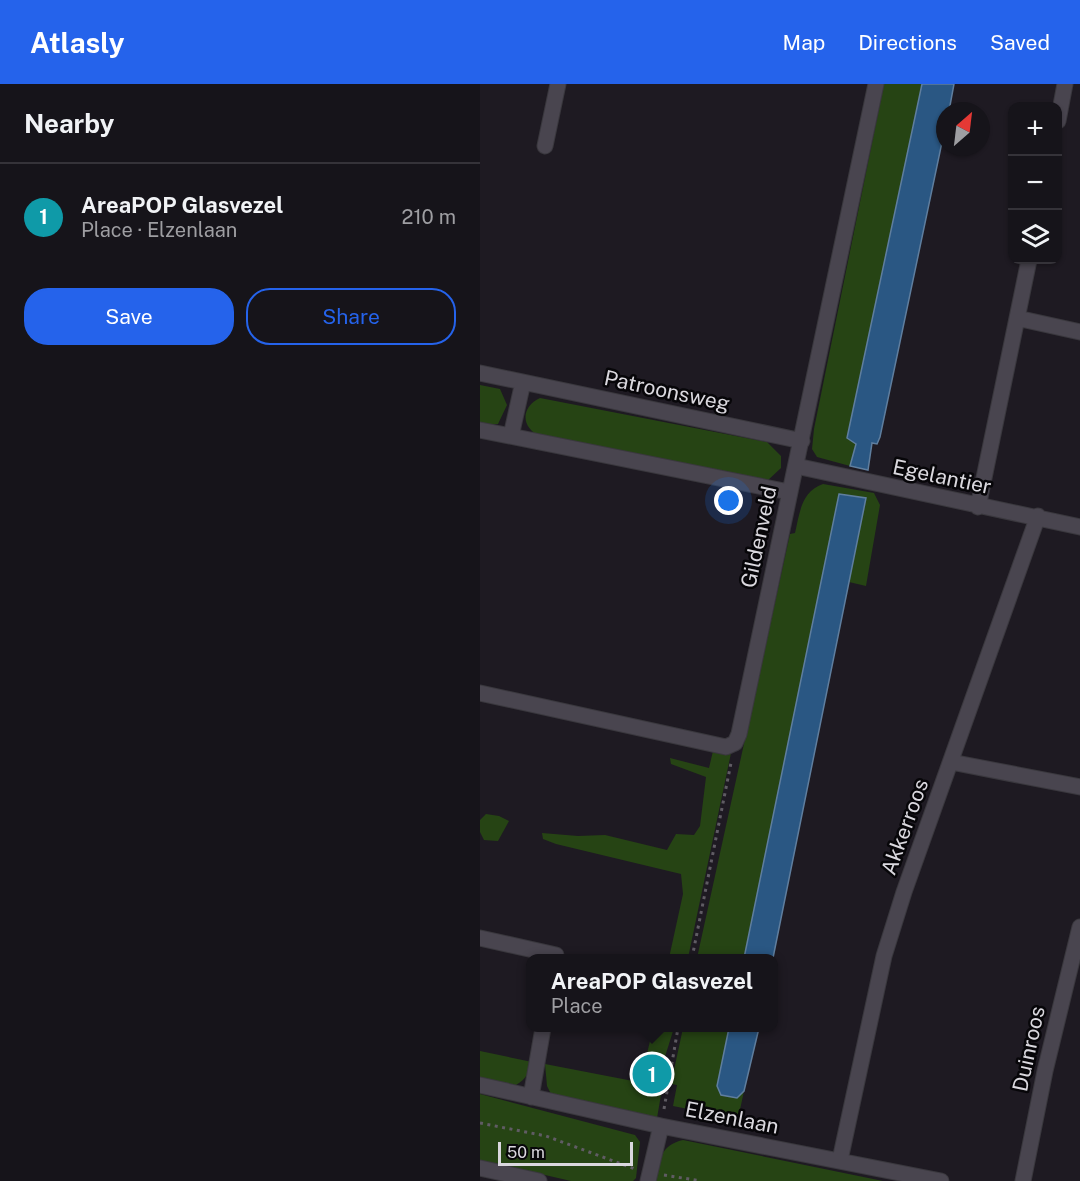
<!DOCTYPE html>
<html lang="en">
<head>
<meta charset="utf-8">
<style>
  body { margin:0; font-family:"Public Sans",sans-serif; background:#1f1d23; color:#f1f3f6 }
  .controls { position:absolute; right:18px; top:18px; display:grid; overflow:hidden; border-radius:12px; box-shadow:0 2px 4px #0004 }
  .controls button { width:54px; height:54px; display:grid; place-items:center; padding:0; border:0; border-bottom:2px solid #353339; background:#16141a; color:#f1f3f6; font:30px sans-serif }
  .compass { position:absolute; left:456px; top:18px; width:54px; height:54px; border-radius:50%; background:#16141a; box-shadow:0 2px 4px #0004; rotate:28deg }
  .scale { position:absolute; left:18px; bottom:15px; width:135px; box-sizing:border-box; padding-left:6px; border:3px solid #dad8de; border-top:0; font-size:16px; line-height:21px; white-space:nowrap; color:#dad8de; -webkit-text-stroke:4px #070609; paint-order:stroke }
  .you { position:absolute; left:249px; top:417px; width:21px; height:21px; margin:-15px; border:4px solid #fff; border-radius:50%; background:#1a73e8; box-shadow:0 0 0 9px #1a73e833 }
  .badge { display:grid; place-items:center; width:39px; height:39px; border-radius:50%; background:#2563eb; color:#fff; font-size:20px; font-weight:700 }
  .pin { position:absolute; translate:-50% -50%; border:3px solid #fff; box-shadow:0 2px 6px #0006 }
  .popup { position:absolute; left:46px; top:870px; width:252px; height:78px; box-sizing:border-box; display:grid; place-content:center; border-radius:12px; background:#16141a; filter:drop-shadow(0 2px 4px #0005); font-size:20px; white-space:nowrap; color:#9e9ea2 }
  .popup b { font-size:22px; color:#f1f3f6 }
  .popup::after { content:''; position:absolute; left:50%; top:100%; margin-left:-12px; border:12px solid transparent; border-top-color:#16141a }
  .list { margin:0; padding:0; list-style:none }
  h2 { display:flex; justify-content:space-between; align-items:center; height:78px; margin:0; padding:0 24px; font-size:26px }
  h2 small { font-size:20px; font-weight:400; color:#9e9ea2 }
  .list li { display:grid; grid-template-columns:39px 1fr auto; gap:18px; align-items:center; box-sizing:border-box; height:108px; padding:0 24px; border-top:2px solid #353339 }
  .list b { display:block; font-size:22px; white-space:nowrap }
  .list p { margin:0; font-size:20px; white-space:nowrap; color:#9e9ea2 }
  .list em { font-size:20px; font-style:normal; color:#9e9ea2 }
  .actions { display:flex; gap:12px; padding:18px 24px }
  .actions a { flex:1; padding:14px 0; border:2px solid #2563eb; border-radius:24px; text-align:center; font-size:21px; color:#2563eb }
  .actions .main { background:#2563eb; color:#fff }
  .icon { flex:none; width:33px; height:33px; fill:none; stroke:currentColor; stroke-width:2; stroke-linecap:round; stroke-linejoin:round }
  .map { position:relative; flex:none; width:600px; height:1097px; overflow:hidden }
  header { display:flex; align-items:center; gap:36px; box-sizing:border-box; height:84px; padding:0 30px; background:#2563eb; color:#fff }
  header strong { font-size:28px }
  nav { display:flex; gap:33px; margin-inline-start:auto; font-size:21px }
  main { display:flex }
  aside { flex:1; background:#16141a }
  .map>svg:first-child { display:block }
</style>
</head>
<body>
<header>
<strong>Atlasly</strong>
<nav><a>Map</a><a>Directions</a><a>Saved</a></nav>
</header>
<main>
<aside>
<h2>Nearby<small></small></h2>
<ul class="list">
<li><span class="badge" style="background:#0f9aa8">1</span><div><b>AreaPOP Glasvezel</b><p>Place · Elzenlaan</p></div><em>210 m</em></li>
</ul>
<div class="actions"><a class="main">Save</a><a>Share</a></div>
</aside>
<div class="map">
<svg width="600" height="1097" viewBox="0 0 600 1097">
  <rect width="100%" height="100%" fill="#1e1a22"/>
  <path fill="#264414" d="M 404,0 L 442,0 L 367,354 L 376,359 L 370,382 L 337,373 L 332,365 L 334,345 Z
    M 0,301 L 20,305 L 27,321 L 18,340 L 0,340 Z
    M 60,314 L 287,358 L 301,372 L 301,384 L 286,398 L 61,353 C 40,343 41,323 60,314 Z
    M 343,400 L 394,409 L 400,421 L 386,502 L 369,498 L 386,415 L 360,410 L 264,874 L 217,874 L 310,450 L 315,449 C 320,428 321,408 343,400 Z
    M 233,667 L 251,669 L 208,874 L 189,874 L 203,810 L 201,790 L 76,760 L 63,755 L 62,749 L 98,752 L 125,751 L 187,766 L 196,750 L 214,751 L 220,742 L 226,693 L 191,680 L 190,674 L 229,684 Z
    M 6,730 L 19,732 L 29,737 L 18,757 L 4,756 L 0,748 L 0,736 Z
    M 173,944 L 194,944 L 183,979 L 186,982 L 177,1034 L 71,1010 L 67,1002 L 65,980 L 153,997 L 168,975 L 166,974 Z
    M 203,944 L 249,944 L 237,1002 L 257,1014 L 264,1007 L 258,1035 L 193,1022 L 197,1001 L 191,1000 Z
    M 0,967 L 52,978 C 49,989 46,995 36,1001 L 0,994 Z
    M 0,1010 L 155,1051 L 160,1058 L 156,1094 L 153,1097 L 91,1097 L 0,1076 Z
    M 203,1056 L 403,1097 L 175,1097 C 179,1077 180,1061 203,1056 Z"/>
  <path fill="#2a5783" stroke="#5f7e9e" stroke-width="1.5" d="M 442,0 L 474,0 L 469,27 L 465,27 L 465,44 L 400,353 L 397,360 L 392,359 L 388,386 L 370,382 L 376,360 L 367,354 Z
    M 359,410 L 386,414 L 293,874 L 264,874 Z
    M 249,944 L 279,944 L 264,1007 L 257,1014 L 241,1011 L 237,1002 Z"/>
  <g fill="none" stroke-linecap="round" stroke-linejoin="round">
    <g stroke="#3a383e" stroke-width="17">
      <path id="minor" d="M 578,37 L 585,0
        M 65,62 L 78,0
        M 537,234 L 600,248
        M 0,289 L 322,357
        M 0,346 L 309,408
        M 31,352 L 43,298
        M 316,382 L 600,443
        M 498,423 L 549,176
        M 0,609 L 246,663 L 255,659 L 259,650 L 396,0
        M 471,678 L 600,703
        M 0,854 L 76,871 L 76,874
        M 0,1001 L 181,1042 L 461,1097
        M 51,1013 L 63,944
        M 360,1076 L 404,872 L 424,808 L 558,432
        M 0,1084 L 59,1097
        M 168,1097 L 181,1042
        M 543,1097 L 565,987 L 600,843"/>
    </g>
    <path stroke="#605c64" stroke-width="3" stroke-dasharray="3 4.5" stroke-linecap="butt" d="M 212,874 L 251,679
      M 184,1025 L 198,944
      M 0,1039 L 66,1052 L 155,1085
      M 184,1091 L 221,1097"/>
    <use href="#minor" stroke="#49454f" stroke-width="15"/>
  </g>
  <g text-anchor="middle" stroke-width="5" stroke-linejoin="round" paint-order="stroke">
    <g font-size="21" fill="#dad8de" stroke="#070609">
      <text transform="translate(187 307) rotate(12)" y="7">Patroonsweg</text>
      <text transform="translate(462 393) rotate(12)" y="7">Egelantier</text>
      <text transform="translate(279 453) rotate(-78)" y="7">Gildenveld</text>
      <text transform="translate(425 743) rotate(-70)" y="7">Akkerroos</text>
      <text transform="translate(549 965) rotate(-78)" y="7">Duinroos</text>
      <text transform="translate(252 1034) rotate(11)" y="7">Elzenlaan</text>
    </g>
  </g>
</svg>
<div class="controls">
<button>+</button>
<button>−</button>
<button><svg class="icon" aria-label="layers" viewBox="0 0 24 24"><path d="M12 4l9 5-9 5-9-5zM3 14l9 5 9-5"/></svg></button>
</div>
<svg class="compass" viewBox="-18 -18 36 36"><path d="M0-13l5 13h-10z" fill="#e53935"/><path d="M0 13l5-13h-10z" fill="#9e9ea2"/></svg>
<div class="scale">50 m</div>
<div class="you"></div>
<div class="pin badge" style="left:172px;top:990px;background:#0f9aa8">1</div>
<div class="popup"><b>AreaPOP Glasvezel</b>Place</div>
</div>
</main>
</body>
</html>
